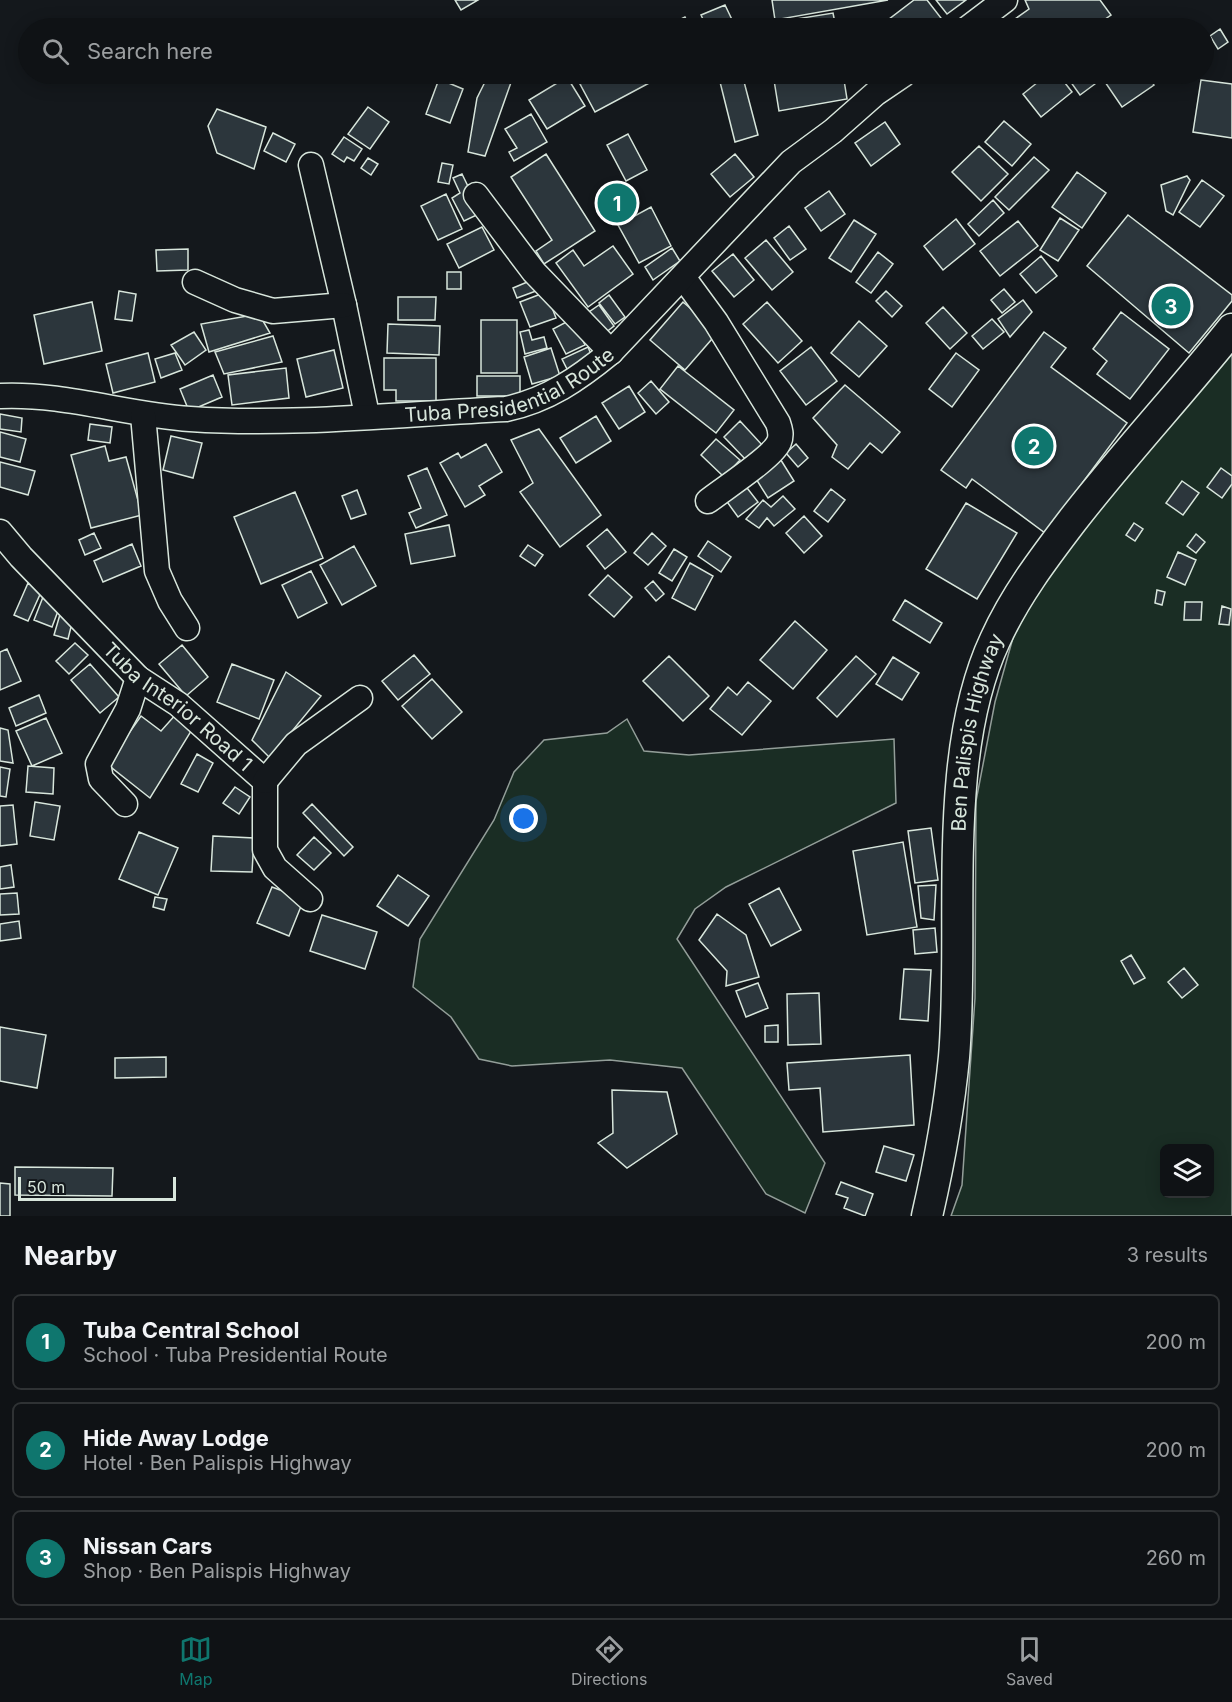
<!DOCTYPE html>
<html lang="en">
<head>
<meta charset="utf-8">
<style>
  body { margin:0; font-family:Inter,sans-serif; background:#181b1e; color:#f1f3f6 }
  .controls { position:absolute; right:18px; bottom:18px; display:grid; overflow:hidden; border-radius:9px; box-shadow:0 3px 15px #0003 }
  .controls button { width:54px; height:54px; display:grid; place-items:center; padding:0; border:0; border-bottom:2px solid #2f3234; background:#0f1215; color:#f1f3f6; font:30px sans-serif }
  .scale { position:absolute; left:18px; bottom:15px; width:158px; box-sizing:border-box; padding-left:6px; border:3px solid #d8e6dc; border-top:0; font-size:16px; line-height:21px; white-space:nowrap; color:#d8e6dc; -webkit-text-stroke:4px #14181c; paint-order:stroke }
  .you { position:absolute; left:524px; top:819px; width:21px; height:21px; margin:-15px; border:4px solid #fff; border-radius:50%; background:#1a73e8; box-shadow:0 0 0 9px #1a73e833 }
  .badge { display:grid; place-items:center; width:39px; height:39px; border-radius:50%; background:#0f766e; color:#fff; font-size:20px; font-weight:700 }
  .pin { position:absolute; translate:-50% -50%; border:3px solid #fff; box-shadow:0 2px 6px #0006 }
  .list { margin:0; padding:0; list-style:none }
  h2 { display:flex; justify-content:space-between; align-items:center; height:78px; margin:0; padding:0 24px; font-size:26px }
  h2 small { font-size:20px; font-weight:400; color:#9b9ea0 }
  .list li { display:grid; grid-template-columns:39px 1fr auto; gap:18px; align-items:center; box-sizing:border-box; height:96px; margin:0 12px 12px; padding:0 12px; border:2px solid #2f3234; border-radius:9px }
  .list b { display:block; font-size:22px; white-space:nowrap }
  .list p { margin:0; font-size:20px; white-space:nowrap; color:#9b9ea0 }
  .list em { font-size:20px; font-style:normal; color:#9b9ea0 }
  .icon { flex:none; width:33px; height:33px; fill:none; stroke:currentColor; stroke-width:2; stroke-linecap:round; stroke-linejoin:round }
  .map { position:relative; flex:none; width:1232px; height:1216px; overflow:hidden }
  .search { position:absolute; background:#0f1215; box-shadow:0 3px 15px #0003; left:18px; right:18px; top:18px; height:66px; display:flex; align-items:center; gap:15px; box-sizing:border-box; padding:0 21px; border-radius:33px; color:#9b9ea0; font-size:22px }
  .sheet { height:402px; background:#0f1215 }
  nav { display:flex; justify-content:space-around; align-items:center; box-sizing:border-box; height:84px; border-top:2px solid #2f3234; background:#0f1215; font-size:16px; color:#9b9ea0 }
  nav a { display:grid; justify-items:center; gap:3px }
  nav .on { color:#0f766e }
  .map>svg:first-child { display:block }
</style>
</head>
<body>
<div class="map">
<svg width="1232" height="1216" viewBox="0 0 1232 1216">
  <rect width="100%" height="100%" fill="#14181c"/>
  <path fill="#1a2d24" stroke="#939e99" stroke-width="1.5" fill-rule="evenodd" d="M 1232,344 L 1232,1216 L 951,1216 L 962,1185 L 975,998 L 976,801 L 995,702 L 1018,620 L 1034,586 ZM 1164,1148 L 1210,1148 L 1210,1194 L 1164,1194 Z
    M 627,719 L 644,751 L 689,755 L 894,739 L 896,803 L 726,887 L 695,909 L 677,939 L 825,1163 L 805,1213 L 766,1194 L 682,1068 L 610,1060 L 512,1066 L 479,1059 L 451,1017 L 413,987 L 420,939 L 494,820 L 514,772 L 544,740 L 607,733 Z"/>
  <path fill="#2c363c" stroke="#d8e6dc" stroke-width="1.5" d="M 455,0 L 478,0 L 461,10 Z
    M 772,0 L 888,0 L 775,20 Z
    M 914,0 L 927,0 L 941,18 L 927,28 L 888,28 L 884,23 Z
    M 936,0 L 966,0 L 947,14 Z
    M 1025,0 L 1100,0 L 1111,15 L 1092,28 L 1022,28 L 1015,19 L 1029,9 Z
    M 725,5 L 736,28 L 707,28 L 701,15 Z
    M 833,13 L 836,28 L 766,28 L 765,24 Z
    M 685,17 L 691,28 L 663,28 Z
    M 1220,29 L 1228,42 L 1218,49 L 1210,36 Z
    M 489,74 L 514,74 L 485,156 L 468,152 L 477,98 Z
    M 600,74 L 666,74 L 595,112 L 580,84 Z
    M 718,74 L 742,74 L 758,135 L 735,142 Z
    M 773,74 L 843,74 L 847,99 L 779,111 Z
    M 1048,74 L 1058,74 L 1072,92 L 1041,117 L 1023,94 Z
    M 1065,74 L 1099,74 L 1103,78 L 1080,95 Z
    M 1117,74 L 1147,74 L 1154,85 L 1122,107 L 1105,82 Z
    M 567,77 L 585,106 L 547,129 L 529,100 Z
    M 439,79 L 463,89 L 450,123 L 426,114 Z
    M 1201,80 L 1232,84 L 1232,138 L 1193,132 Z
    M 368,107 L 389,122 L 370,149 L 348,134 Z
    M 217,109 L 266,127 L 254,169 L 217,153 L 208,126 Z
    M 531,114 L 547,142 L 514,161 L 509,152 L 517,148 L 505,129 Z
    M 1004,121 L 1031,144 L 1012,166 L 985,142 Z
    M 885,122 L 900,144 L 871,166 L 855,143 Z
    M 273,133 L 295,144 L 286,162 L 264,151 Z
    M 628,134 L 647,170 L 626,181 L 607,145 Z
    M 344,137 L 362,149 L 354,161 L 347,157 L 344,162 L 332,154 Z
    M 979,146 L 1008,174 L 981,201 L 952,172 Z
    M 546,154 L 595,231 L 544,264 L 536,251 L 552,240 L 511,177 Z
    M 735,154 L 754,177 L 730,197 L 711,174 Z
    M 1034,157 L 1049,170 L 1009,210 L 995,197 Z
    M 368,158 L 378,164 L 371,175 L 361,168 Z
    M 442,163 L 453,165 L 449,184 L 438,182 Z
    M 1077,172 L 1106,193 L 1082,228 L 1052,207 Z
    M 462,174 L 481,213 L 464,221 L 452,198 L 460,193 L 453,178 Z
    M 1187,176 L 1190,180 L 1173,215 L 1166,211 L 1161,185 Z
    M 1202,180 L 1224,196 L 1200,227 L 1179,212 Z
    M 829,191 L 845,214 L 821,231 L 805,208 Z
    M 446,194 L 462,229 L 438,240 L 421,206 Z
    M 993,200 L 1004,213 L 979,236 L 968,224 Z
    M 651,207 L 671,246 L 639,263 L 618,225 Z
    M 1128,215 L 1232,295 L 1232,301 L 1189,353 L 1087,266 Z
    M 1060,218 L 1079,230 L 1058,261 L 1040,250 Z
    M 956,219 L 975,244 L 943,270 L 924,246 Z
    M 854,220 L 876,234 L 851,272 L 829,258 Z
    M 1018,221 L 1038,246 L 1000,276 L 980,251 Z
    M 789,226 L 806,249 L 790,260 L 774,238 Z
    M 482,227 L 494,250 L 459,268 L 447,244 Z
    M 766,240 L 793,272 L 772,290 L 745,258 Z
    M 613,246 L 633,274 L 588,307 L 556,263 L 573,250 L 584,266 Z
    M 672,248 L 680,261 L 653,280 L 645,267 Z
    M 188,249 L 188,270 L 157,271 L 156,250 Z
    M 878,252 L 893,264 L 871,293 L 856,282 Z
    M 733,254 L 754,280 L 734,297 L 712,271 Z
    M 1041,256 L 1057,276 L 1036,293 L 1020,274 Z
    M 447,272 L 461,272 L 461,289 L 447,289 Z
    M 532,280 L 536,291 L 517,298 L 513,288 Z
    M 1004,289 L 1015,302 L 1002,313 L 991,300 Z
    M 119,291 L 136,294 L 132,321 L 115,319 Z
    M 886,291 L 902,306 L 892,317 L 876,301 Z
    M 546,292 L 556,318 L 530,327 L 520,302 Z
    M 609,295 L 625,317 L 615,324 L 599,303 Z
    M 398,297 L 436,297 L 435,320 L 398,320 Z
    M 1023,300 L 1032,312 L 1010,337 L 998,319 Z
    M 92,302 L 102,351 L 44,364 L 34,315 Z
    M 683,302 L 718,332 L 685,370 L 650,340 Z
    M 767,302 L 802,341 L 778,363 L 743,324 Z
    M 599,305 L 614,326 L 605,333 L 589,312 Z
    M 943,307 L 967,333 L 950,349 L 926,323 Z
    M 1121,312 L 1169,349 L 1130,399 L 1097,374 L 1107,361 L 1093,349 Z
    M 259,314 L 270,333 L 209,352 L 201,324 Z
    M 572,319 L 585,345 L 566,354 L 553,329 Z
    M 992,319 L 1004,332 L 983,349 L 972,336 Z
    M 481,320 L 517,320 L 517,373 L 481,373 Z
    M 859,321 L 887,346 L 859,377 L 831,353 Z
    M 388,324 L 440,326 L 439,355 L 387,353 Z
    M 529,330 L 532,340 L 544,337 L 547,348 L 525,354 L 520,332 Z
    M 194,332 L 206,350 L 185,365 L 171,345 Z
    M 1044,332 L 1066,348 L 1051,367 L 1127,423 L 1045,533 L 972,479 L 966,488 L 941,470 Z
    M 273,336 L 282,362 L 224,374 L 215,352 Z
    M 588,347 L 593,359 L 568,371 L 562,359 Z
    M 811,347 L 837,381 L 806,405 L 780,371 Z
    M 551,348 L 560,376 L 532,384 L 524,357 Z
    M 334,350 L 343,388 L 306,397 L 297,359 Z
    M 148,353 L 155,382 L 113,393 L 106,364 Z
    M 175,353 L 182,370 L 161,378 L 155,359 Z
    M 956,353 L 979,370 L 952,407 L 929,389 Z
    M 384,358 L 436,358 L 436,401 L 396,401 L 396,390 L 384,390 Z
    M 678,366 L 734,410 L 716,433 L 660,389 Z
    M 286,368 L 289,398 L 232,405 L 228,375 Z
    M 213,375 L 222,397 L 189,411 L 180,389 Z
    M 477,376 L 520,376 L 520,396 L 477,396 Z
    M 651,381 L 669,402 L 656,414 L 638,393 Z
    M 845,385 L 900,432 L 882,453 L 870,443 L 848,469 L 832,457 L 837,445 L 813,418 Z
    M 629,386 L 645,412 L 619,429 L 602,403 Z
    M 0,414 L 22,418 L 21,432 L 0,429 Z
    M 596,416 L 611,441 L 576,463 L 560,438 Z
    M 740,421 L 764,447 L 748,462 L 724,437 Z
    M 90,424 L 112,427 L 110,443 L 88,440 Z
    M 539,429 L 601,515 L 560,547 L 520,492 L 533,483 L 511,440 Z
    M 0,432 L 26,439 L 20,462 L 0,457 Z
    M 171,436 L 202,443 L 193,478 L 163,470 Z
    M 716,439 L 740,460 L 724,477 L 701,455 Z
    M 486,444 L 502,472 L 479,486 L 485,495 L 465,507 L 440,463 L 458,453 L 461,458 Z
    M 796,444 L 808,458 L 798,467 L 786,453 Z
    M 105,446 L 109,461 L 126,457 L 142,515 L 91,528 L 71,455 Z
    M 779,457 L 794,481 L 768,498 L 753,474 Z
    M 0,462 L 35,471 L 28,495 L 0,487 Z
    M 427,468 L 447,515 L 416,528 L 409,513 L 421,508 L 408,476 Z
    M 1221,468 L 1232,476 L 1232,484 L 1222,498 L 1207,487 Z
    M 1182,481 L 1199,493 L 1183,515 L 1166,503 Z
    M 744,484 L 758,502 L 738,517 L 725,499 Z
    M 831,489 L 845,500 L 828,522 L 814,511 Z
    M 357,490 L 366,514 L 351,519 L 342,496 Z
    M 295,492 L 323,558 L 261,584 L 234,517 Z
    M 783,496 L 795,509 L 774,526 L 767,518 L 759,528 L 746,519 L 763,500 L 771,507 Z
    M 966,503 L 1017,533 L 977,599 L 926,569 Z
    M 804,516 L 822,536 L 804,553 L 786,533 Z
    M 1134,523 L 1143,529 L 1135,541 L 1126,535 Z
    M 449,525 L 455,556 L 411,564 L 405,534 Z
    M 607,529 L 626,552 L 605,569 L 587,546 Z
    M 94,533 L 101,548 L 85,555 L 79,540 Z
    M 652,533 L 666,546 L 648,565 L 634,553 Z
    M 1196,534 L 1205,542 L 1196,553 L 1187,546 Z
    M 708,541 L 731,557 L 721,572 L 698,556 Z
    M 132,544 L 141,566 L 103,582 L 94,561 Z
    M 528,545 L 543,555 L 535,566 L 520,556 Z
    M 354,546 L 376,586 L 342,605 L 320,565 Z
    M 674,549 L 687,557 L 672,581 L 659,573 Z
    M 1178,552 L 1196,560 L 1185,585 L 1167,577 Z
    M 690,563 L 713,576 L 695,610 L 672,598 Z
    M 311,571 L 327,603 L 298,618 L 282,585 Z
    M 608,575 L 632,597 L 614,617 L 589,595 Z
    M 653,581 L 664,594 L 656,601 L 645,588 Z
    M 28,583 L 42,590 L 28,621 L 14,615 Z
    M 1157,590 L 1165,592 L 1162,605 L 1155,603 Z
    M 43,597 L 61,603 L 52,627 L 34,620 Z
    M 905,600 L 942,623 L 930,643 L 893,620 Z
    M 1185,602 L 1202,602 L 1201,620 L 1184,620 Z
    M 1222,606 L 1231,609 L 1229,625 L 1219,624 Z
    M 61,611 L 74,615 L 68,639 L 54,635 Z
    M 795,621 L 827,650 L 793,689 L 760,660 Z
    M 75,643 L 88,655 L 69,674 L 56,661 Z
    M 182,645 L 208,677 L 186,696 L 159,664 Z
    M 7,649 L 21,681 L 0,690 L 0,652 Z
    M 414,655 L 430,674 L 398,700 L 382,681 Z
    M 669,656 L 709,696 L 683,721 L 643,681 Z
    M 856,656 L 876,674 L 837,717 L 817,698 Z
    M 893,657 L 919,673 L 902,700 L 876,684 Z
    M 90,664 L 119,697 L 100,713 L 71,680 Z
    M 232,664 L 274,680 L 259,719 L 217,702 Z
    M 286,672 L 321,696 L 270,758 L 252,740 Z
    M 432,679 L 462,712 L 432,739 L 402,706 Z
    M 748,682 L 771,701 L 742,735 L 710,709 L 728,687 L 737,695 Z
    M 39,695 L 46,713 L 16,726 L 9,708 Z
    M 177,713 L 193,728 L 150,798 L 107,764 L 141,716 L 161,731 Z
    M 46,718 L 62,753 L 32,766 L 16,731 Z
    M 0,728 L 8,730 L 13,763 L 0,761 Z
    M 197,754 L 213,763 L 198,792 L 181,784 Z
    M 28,766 L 54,768 L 53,794 L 26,792 Z
    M 0,767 L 10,769 L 6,797 L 0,796 Z
    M 235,787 L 250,797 L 239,814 L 223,803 Z
    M 35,802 L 60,806 L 54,840 L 30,836 Z
    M 312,804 L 353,847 L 344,856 L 303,813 Z
    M 13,805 L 17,844 L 0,846 L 0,806 Z
    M 931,828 L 938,880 L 915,883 L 908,831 Z
    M 139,832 L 178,848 L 158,895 L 119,879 Z
    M 213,836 L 254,838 L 252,872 L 211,871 Z
    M 314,837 L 331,853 L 314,870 L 297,855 Z
    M 903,842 L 917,927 L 867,935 L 853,851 Z
    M 11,865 L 14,887 L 0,889 L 0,867 Z
    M 398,875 L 429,896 L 408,926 L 377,906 Z
    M 936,885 L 934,920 L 921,918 L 918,886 Z
    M 272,887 L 304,899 L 289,936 L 257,923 Z
    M 779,888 L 801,930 L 771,946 L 749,904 Z
    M 17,893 L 19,914 L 0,915 L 0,894 Z
    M 155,897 L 167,899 L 164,910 L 153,907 Z
    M 717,914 L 746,935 L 759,977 L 726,986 L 727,971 L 699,940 Z
    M 322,915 L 377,932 L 365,969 L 310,951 Z
    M 19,921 L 21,938 L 0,941 L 0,924 Z
    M 935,928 L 937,952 L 915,954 L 913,930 Z
    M 1131,955 L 1145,978 L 1134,984 L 1121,961 Z
    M 1184,968 L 1198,985 L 1182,998 L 1168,982 Z
    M 904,969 L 931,970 L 928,1021 L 900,1019 Z
    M 758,983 L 768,1008 L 746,1017 L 736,991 Z
    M 819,993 L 821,1044 L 788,1045 L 787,994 Z
    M 778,1025 L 778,1042 L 765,1042 L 765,1026 Z
    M 0,1027 L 46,1035 L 37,1088 L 0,1081 Z
    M 910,1055 L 914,1125 L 823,1132 L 820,1088 L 789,1090 L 787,1063 Z
    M 166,1057 L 166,1077 L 115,1078 L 115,1058 Z
    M 612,1090 L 667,1092 L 677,1134 L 627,1168 L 598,1143 L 613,1133 Z
    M 884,1146 L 914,1155 L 906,1181 L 876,1172 Z
    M 15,1167 L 113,1168 L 112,1196 L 15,1195 Z
    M 841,1182 L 873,1194 L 865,1216 L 844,1208 L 848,1198 L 836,1194 Z
    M 0,1183 L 10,1184 L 10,1216 L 0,1216 Z"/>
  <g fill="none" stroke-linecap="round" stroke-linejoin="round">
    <g stroke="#d8e6dc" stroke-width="27">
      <g id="minor">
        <path d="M 968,28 L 1005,0"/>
        <path d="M 311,165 L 344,305 L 367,415"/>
        <path d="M 476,195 L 534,272 L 611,352"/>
        <path d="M 683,277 L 716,322 L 778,423 C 780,429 782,435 779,442 C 773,457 723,489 708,501"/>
        <path d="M 195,282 L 235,300 L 273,311 L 344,305"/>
        <path id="s1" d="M 0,396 C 64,393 127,415 190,419 C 294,426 401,414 506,409 C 548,400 578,379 611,352 L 791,162 L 833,131 L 876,93 L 904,74"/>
        <path d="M 143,415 L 157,571 L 170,601 L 187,628"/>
        <path id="s2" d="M 0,532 L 21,557 L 138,678 L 178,704 L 265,781 L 265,850 L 275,868 L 310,899"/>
        <path d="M 265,781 L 296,744 L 360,698"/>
        <path d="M 125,804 L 101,779 L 98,764 L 128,709 L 138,678"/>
      </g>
    </g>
    <g stroke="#d8e6dc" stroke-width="33">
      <g id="major">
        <path id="s3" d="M 927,1216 C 939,1164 949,1110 954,1057 C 965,929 940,757 995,640 C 1015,596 1043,559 1072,521 C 1123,455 1180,394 1232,329"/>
      </g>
    </g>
    <use href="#minor" stroke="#14181c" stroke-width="24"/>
    <use href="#major" stroke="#14181c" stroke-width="30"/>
  </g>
  <g text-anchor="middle" stroke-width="4.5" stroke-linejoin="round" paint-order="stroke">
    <g font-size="20" fill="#d8e6dc" stroke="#14181c">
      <text dy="7" stroke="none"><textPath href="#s1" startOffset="518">Tuba Presidential Route</textPath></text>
      <text dy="7" stroke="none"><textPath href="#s2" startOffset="250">Tuba Interior Road 1</textPath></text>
      <text dy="7" stroke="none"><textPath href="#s3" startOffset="488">Ben Palispis Highway</textPath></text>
    </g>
  </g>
</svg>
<div class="controls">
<button><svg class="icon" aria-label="layers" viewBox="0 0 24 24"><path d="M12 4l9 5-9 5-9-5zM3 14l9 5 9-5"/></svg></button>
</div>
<div class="scale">50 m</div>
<div class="you"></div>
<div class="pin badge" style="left:617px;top:203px">1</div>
<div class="pin badge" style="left:1034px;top:446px">2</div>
<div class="pin badge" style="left:1171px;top:306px">3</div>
<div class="search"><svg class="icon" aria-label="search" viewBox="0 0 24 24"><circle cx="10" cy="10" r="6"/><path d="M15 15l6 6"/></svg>Search here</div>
</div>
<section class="sheet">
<h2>Nearby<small>3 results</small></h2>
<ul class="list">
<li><span class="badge">1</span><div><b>Tuba Central School</b><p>School · Tuba Presidential Route</p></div><em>200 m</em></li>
<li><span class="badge">2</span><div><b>Hide Away Lodge</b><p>Hotel · Ben Palispis Highway</p></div><em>200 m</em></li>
<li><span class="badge">3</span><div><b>Nissan Cars</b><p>Shop · Ben Palispis Highway</p></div><em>260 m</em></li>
</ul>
</section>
<nav>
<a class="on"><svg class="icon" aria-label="map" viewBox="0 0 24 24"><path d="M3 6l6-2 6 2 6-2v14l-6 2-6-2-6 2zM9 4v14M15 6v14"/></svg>Map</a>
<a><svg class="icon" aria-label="directions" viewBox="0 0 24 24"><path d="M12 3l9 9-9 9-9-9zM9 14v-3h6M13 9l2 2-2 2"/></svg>Directions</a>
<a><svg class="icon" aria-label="saved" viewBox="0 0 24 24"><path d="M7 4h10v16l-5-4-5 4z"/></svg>Saved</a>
</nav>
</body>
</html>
